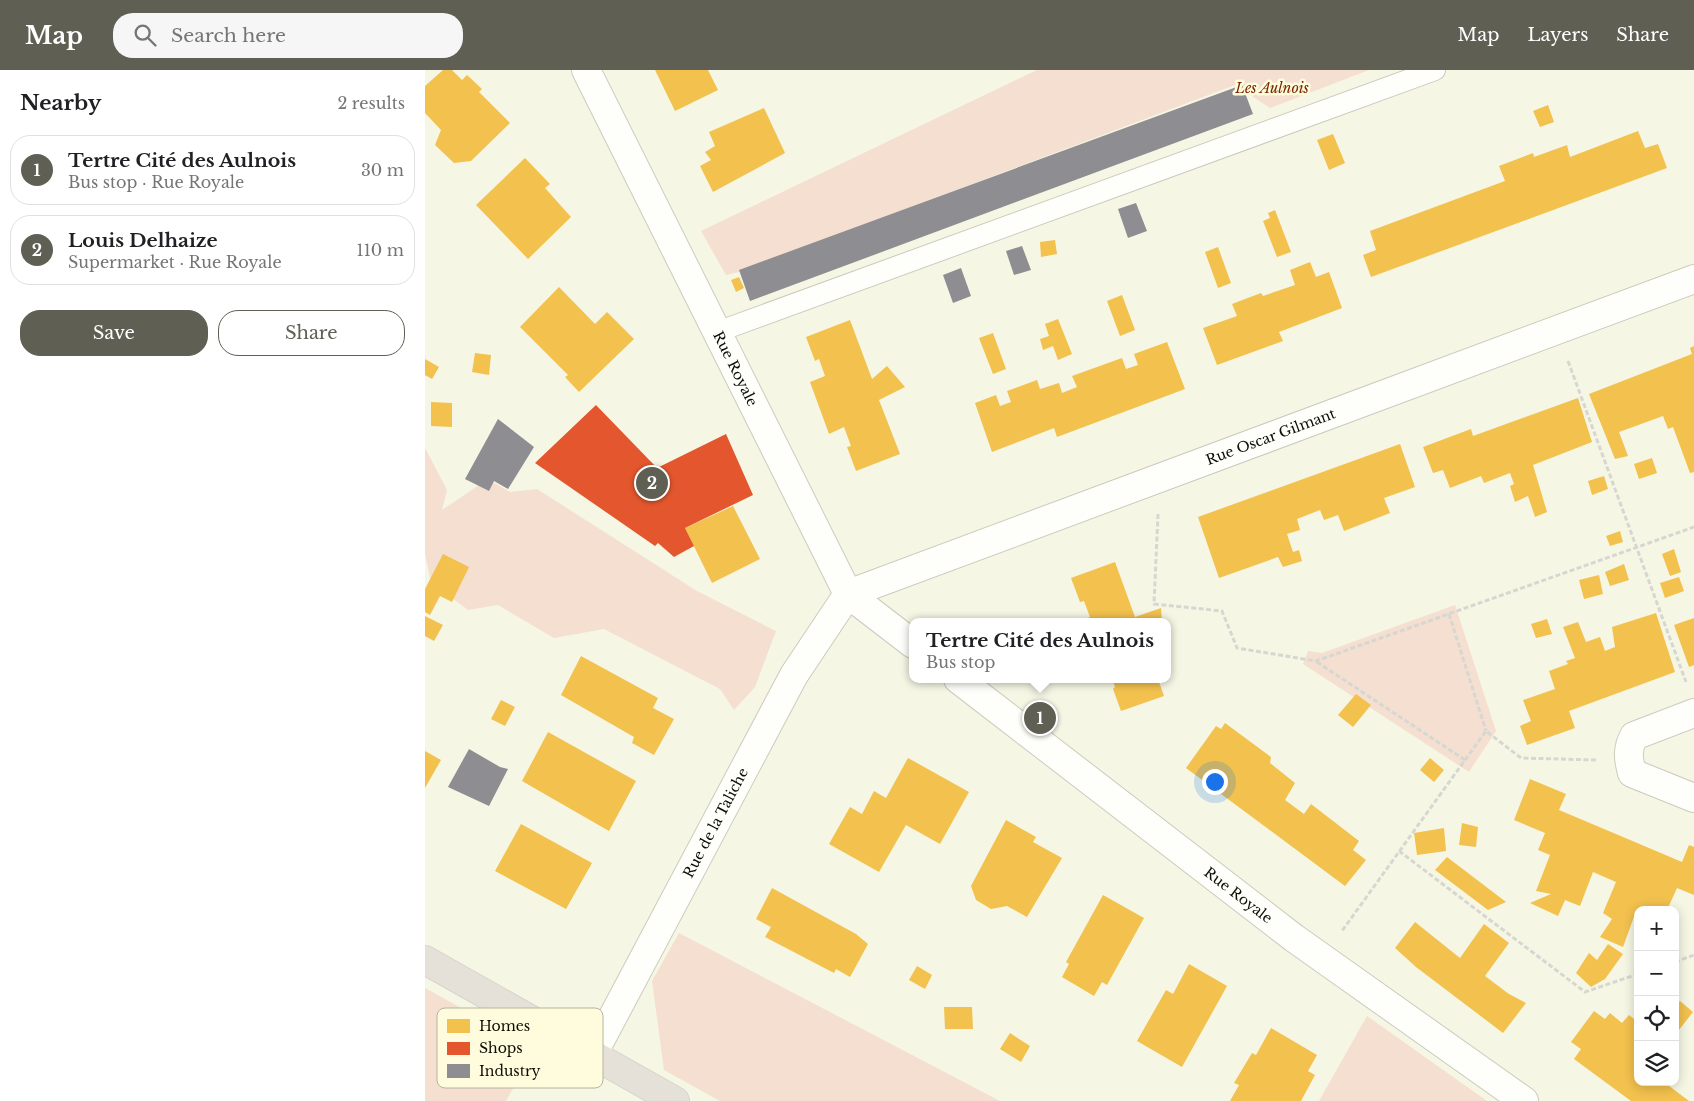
<!DOCTYPE html>
<html lang="en">
<head>
<meta charset="utf-8">
<style>
  body { margin:0; font-family:"Libre Baskerville",serif; background:#f6f6f6; color:#202124 }
  .controls { position:absolute; right:15px; bottom:15px; display:grid; overflow:hidden; border-radius:10px; box-shadow:0 2px 12px #0003 }
  .controls button { width:45px; height:45px; display:grid; place-items:center; padding:0; border:0; border-bottom:1px solid #e0e0e0; background:#fff; color:#202124; font:25px sans-serif }
  .you { position:absolute; left:789px; top:711px; width:18px; height:18px; margin:-12px; border:4px solid #fff; border-radius:50%; background:#1a73e8; box-shadow:0 0 0 8px #1a73e833 }
  .badge { display:grid; place-items:center; width:32px; height:32px; border-radius:50%; background:#5f5f53; color:#fff; font-size:16px; font-weight:700 }
  .pin { position:absolute; translate:-50% -50%; border:2px solid #fff; box-shadow:0 1px 5px #0006 }
  .popup { position:absolute; left:484px; top:548px; width:262px; height:65px; box-sizing:border-box; display:grid; place-content:center; border-radius:10px; background:#fff; filter:drop-shadow(0 1px 4px #0005); font-size:16px; white-space:nowrap; color:#757577 }
  .popup b { font-size:19px; color:#202124 }
  .popup::after { content:''; position:absolute; left:50%; top:100%; margin-left:-10px; border:10px solid transparent; border-top-color:#fff }
  .list { margin:0; padding:0; list-style:none }
  h2 { display:flex; justify-content:space-between; align-items:center; height:65px; margin:0; padding:0 20px; font-size:21px }
  h2 small { font-size:16px; font-weight:400; color:#757577 }
  .list li { display:grid; grid-template-columns:32px 1fr auto; gap:15px; align-items:center; box-sizing:border-box; height:70px; margin:0 10px 10px; padding:0 10px; border:1px solid #e0e0e0; border-radius:20px }
  .list b { display:block; font-size:19px; white-space:nowrap }
  .list p { margin:0; font-size:16px; white-space:nowrap; color:#757577 }
  .list em { font-size:16px; font-style:normal; color:#757577 }
  .actions { display:flex; gap:10px; padding:15px 20px }
  .actions a { flex:1; padding:11px 0; border:1px solid #5f5f53; border-radius:20px; text-align:center; font-size:18px; color:#5f5f53 }
  .actions .main { background:#5f5f53; color:#fff }
  .icon { flex:none; width:28px; height:28px; fill:none; stroke:currentColor; stroke-width:2; stroke-linecap:round; stroke-linejoin:round }
  .map { position:relative; flex:none; width:1269px; height:1031px; overflow:hidden }
  header { display:flex; align-items:center; gap:30px; box-sizing:border-box; height:70px; padding:0 25px; background:#5f5f53; color:#fff }
  header strong { font-size:24px }
  nav { display:flex; gap:28px; margin-inline-start:auto; font-size:18px }
  .search { width:350px; height:45px; background:#f6f6f6; display:flex; align-items:center; gap:12px; box-sizing:border-box; padding:0 18px; border-radius:20px; color:#757577; font-size:19px }
  main { display:flex }
  aside { flex:1; background:#fff }
  .map>svg:first-child { display:block }
</style>
</head>
<body>
<header>
<strong>Map</strong>
<div class="search"><svg class="icon" aria-label="search" viewBox="0 0 24 24"><circle cx="10" cy="10" r="6"/><path d="M15 15l6 6"/></svg>Search here</div>
<nav><a>Map</a><a>Layers</a><a>Share</a></nav>
</header>
<main>
<aside>
<h2>Nearby<small>2 results</small></h2>
<ul class="list">
<li><span class="badge">1</span><div><b>Tertre Cité des Aulnois</b><p>Bus stop · Rue Royale</p></div><em>30 m</em></li>
<li><span class="badge">2</span><div><b>Louis Delhaize</b><p>Supermarket · Rue Royale</p></div><em>110 m</em></li>
</ul>
<div class="actions"><a class="main">Save</a><a>Share</a></div>
</aside>
<div class="map">
<svg width="1269" height="1031" viewBox="0 0 1269 1031">
  <rect width="100%" height="100%" fill="#f6f6e5"/>
  <path fill="#f4dfd0" d="M 612,0 L 944,0 L 845,38 L 810,15 L 314,202 L 301,205 L 276,161 Z
    M 0,378 L 22,420 L 17,440 L 63,409 L 85,422 L 112,419 L 272,521 L 351,561 L 330,617 L 309,640 L 295,619 L 179,559 L 129,568 L 73,535 L 43,540 L 6,512 L 0,484 Z
    M 1030,535 L 1071,661 L 1044,702 L 878,594 L 883,581 L 897,583 Z
    M 254,863 L 575,1031 L 295,1031 L 239,1000 L 227,911 Z
    M 0,918 L 110,979 L 81,1031 L 0,1031 Z
    M 942,946 L 1062,1031 L 894,1031 Z"/>
  <path fill="#f2c14e" d="M 18,0 L 27,0 L 37,10 L 42,5 L 57,19 L 54,22 L 85,53 L 46,91 L 29,93 L 10,75 L 16,60 L 0,43 L 0,16 Z
    M 230,0 L 283,0 L 293,20 L 250,41 Z
    M 1123,35 L 1129,52 L 1115,57 L 1108,41 Z
    M 339,38 L 360,83 L 288,122 L 275,96 L 286,90 L 280,82 L 290,76 L 284,62 Z
    M 1213,61 L 1220,78 L 1233,74 L 1242,98 L 946,207 L 938,185 L 951,180 L 945,161 L 1080,111 L 1074,96 L 1108,83 L 1109,87 L 1142,75 L 1145,87 Z
    M 908,64 L 920,93 L 904,100 L 892,70 Z
    M 100,88 L 125,114 L 120,118 L 146,147 L 103,189 L 51,135 Z
    M 850,140 L 866,182 L 852,187 L 838,151 L 845,148 L 843,143 Z
    M 630,170 L 632,184 L 616,187 L 615,172 Z
    M 793,177 L 806,213 L 793,218 L 780,182 Z
    M 885,192 L 891,207 L 904,202 L 917,238 L 854,262 L 858,271 L 792,295 L 778,258 L 812,246 L 807,234 L 836,223 L 838,226 L 870,215 L 865,200 Z
    M 314,207 L 319,218 L 311,222 L 306,210 Z
    M 134,217 L 170,254 L 182,242 L 209,269 L 154,322 L 140,307 L 143,305 L 95,257 Z
    M 697,225 L 710,260 L 695,266 L 682,231 Z
    M 633,249 L 647,284 L 633,290 L 628,276 L 618,280 L 615,269 L 624,266 L 620,254 Z
    M 425,250 L 447,309 L 462,296 L 480,317 L 454,330 L 475,384 L 431,401 L 422,377 L 426,376 L 419,357 L 404,364 L 385,312 L 400,306 L 394,289 L 390,291 L 381,267 Z
    M 568,263 L 581,299 L 568,304 L 554,268 Z
    M 742,272 L 760,319 L 632,367 L 629,358 L 567,382 L 550,333 L 571,325 L 575,336 L 586,332 L 582,321 L 612,310 L 615,319 L 634,313 L 637,323 L 652,317 L 647,306 L 697,288 L 701,299 L 713,295 L 709,284 Z
    M 1269,276 L 1269,402 L 1265,403 L 1248,357 L 1243,359 L 1238,346 L 1194,362 L 1203,386 L 1190,389 L 1164,324 L 1267,284 L 1265,278 Z
    M 50,283 L 66,285 L 64,305 L 47,302 Z
    M 0,289 L 14,297 L 7,309 L 0,305 Z
    M 1153,328 L 1167,372 L 1108,395 L 1122,442 L 1110,447 L 1103,426 L 1090,432 L 1085,416 L 1089,414 L 1085,403 L 1059,413 L 1056,406 L 1025,418 L 1018,400 L 1008,403 L 998,377 L 1046,359 L 1048,366 Z
    M 6,332 L 27,333 L 27,357 L 6,356 Z
    M 975,374 L 990,417 L 959,428 L 965,443 L 919,461 L 913,445 L 899,450 L 895,440 L 872,449 L 875,460 L 862,464 L 868,482 L 874,480 L 877,491 L 858,497 L 853,487 L 794,508 L 773,447 Z
    M 1227,388 L 1232,403 L 1214,409 L 1209,394 Z
    M 1179,406 L 1183,419 L 1167,425 L 1163,411 Z
    M 308,436 L 335,489 L 287,513 L 260,458 Z
    M 1195,461 L 1198,472 L 1185,476 L 1181,466 Z
    M 1249,479 L 1256,502 L 1245,506 L 1237,484 Z
    M 18,484 L 44,497 L 27,532 L 15,526 L 5,545 L 0,542 L 0,519 Z
    M 690,492 L 710,547 L 736,538 L 737,552 L 654,552 L 665,547 L 659,531 L 655,532 L 646,508 Z
    M 1199,494 L 1204,510 L 1185,516 L 1180,502 Z
    M 1174,505 L 1178,524 L 1159,529 L 1154,510 Z
    M 1254,507 L 1259,521 L 1240,528 L 1235,513 Z
    M 1231,543 L 1250,602 L 1144,641 L 1150,658 L 1102,675 L 1095,656 L 1106,651 L 1098,630 L 1130,619 L 1124,601 L 1143,594 L 1141,591 L 1150,588 L 1138,557 L 1153,552 L 1161,572 L 1175,567 L 1180,581 L 1190,577 L 1187,557 Z
    M 0,546 L 18,555 L 9,571 L 0,566 Z
    M 1269,548 L 1269,595 L 1264,597 L 1249,555 Z
    M 1122,549 L 1127,564 L 1111,568 L 1106,554 Z
    M 156,586 L 233,628 L 228,638 L 249,649 L 229,685 L 207,673 L 209,667 L 136,625 Z
    M 687,609 L 733,609 L 739,626 L 696,641 L 688,619 L 690,617 Z
    M 931,624 L 946,635 L 928,657 L 913,645 Z
    M 76,630 L 90,637 L 80,656 L 66,649 Z
    M 800,653 L 846,687 L 845,693 L 870,713 L 860,730 L 879,744 L 886,734 L 934,771 L 928,780 L 941,790 L 920,816 L 761,698 L 791,656 L 796,659 Z
    M 123,662 L 211,711 L 184,761 L 97,711 Z
    M 0,681 L 16,690 L 0,718 Z
    M 483,688 L 544,722 L 515,774 L 481,755 L 454,802 L 404,774 L 425,737 L 437,744 L 449,721 L 461,728 Z
    M 1005,688 L 1019,700 L 1009,712 L 995,700 Z
    M 1105,709 L 1141,724 L 1134,740 L 1198,767 L 1257,792 L 1264,775 L 1269,777 L 1269,825 L 1252,818 L 1242,840 L 1213,840 L 1213,846 L 1210,844 L 1198,877 L 1175,867 L 1187,849 L 1178,843 L 1191,812 L 1168,802 L 1155,836 L 1140,830 L 1133,846 L 1105,833 L 1126,824 L 1111,821 L 1125,785 L 1113,780 L 1120,763 L 1089,750 Z
    M 581,750 L 611,767 L 608,772 L 637,788 L 602,847 L 582,836 L 566,839 L 551,830 L 546,816 Z
    M 1037,753 L 1053,757 L 1051,777 L 1034,775 Z
    M 96,754 L 167,793 L 141,839 L 70,801 Z
    M 1019,758 L 1021,781 L 992,785 L 989,763 Z
    M 1022,787 L 1081,832 L 1063,840 L 1010,800 Z
    M 347,818 L 431,864 L 443,874 L 425,907 L 411,899 L 409,903 L 340,867 L 346,857 L 331,849 Z
    M 678,825 L 719,848 L 682,915 L 677,912 L 669,926 L 637,907 L 644,894 L 641,892 Z
    M 990,852 L 1035,888 L 1059,854 L 1084,873 L 1060,906 L 1084,924 L 1101,933 L 1078,963 L 991,897 L 970,878 Z
    M 1183,874 L 1198,884 L 1180,909 L 1166,917 L 1151,903 L 1164,883 L 1172,890 Z
    M 764,894 L 802,916 L 757,997 L 712,971 L 741,920 L 748,924 Z
    M 492,896 L 507,905 L 500,919 L 484,910 Z
    M 1255,931 L 1268,942 L 1250,965 L 1250,936 Z
    M 519,937 L 547,937 L 548,959 L 520,959 Z
    M 1169,941 L 1180,949 L 1185,943 L 1197,953 L 1204,945 L 1213,952 L 1213,1012 L 1239,1012 L 1264,1031 L 1206,1031 L 1149,989 L 1156,979 L 1146,972 Z
    M 846,958 L 892,985 L 883,1001 L 890,1005 L 876,1031 L 805,1031 L 814,1015 L 809,1013 L 827,983 L 831,985 Z
    M 585,963 L 605,976 L 596,992 L 575,979 Z"/>
  <path fill="#e4572e" d="M 171,335 L 232,398 L 301,364 L 328,425 L 260,458 L 269,476 L 249,487 L 233,473 L 230,476 L 110,393 Z"/>
  <path fill="#8d8d92" d="M 817,15 L 828,44 L 325,231 L 314,200 Z
    M 711,133 L 722,161 L 703,168 L 693,139 Z
    M 597,176 L 606,200 L 589,205 L 581,181 Z
    M 536,198 L 546,226 L 528,233 L 518,205 Z
    M 73,349 L 109,377 L 83,419 L 69,411 L 64,421 L 40,409 Z
    M 44,679 L 75,697 L 83,699 L 64,736 L 23,717 Z"/>
  <g fill="none" stroke-linecap="round" stroke-linejoin="round">
    <g stroke="#cccbbe" stroke-width="22">
      <path id="lane" d="M 292,262 L 1010,0"/>
    </g>
    <g stroke="#cccbbe" stroke-width="30">
      <g id="street">
        <path id="s1" d="M 161,0 L 423,524 L 488,574"/>
        <path id="s2" d="M 423,524 L 1269,209"/>
        <path id="s3" d="M 533,609 L 869,868 L 1099,1031"/>
        <path d="M 1269,643 L 1209,666 C 1202,679 1203,688 1207,703 L 1269,728"/>
        <path id="s4" d="M 167,986 L 369,605 L 423,524"/>
      </g>
    </g>
    <g stroke="#d5d5cd" stroke-width="30">
      <path id="primary" d="M 0,890 L 250,1031"/>
    </g>
    <path stroke="#d7d7d2" stroke-width="3" stroke-dasharray="5 2.5" stroke-linecap="butt" d="M 1143,291 L 1261,612
      M 733,444 L 729,534 L 797,541 L 812,578 L 891,591 L 1269,457
      M 1024,544 L 1061,661
      M 892,592 L 1040,690 L 917,861
      M 1040,690 L 1061,661 L 1096,688 L 1171,690
      M 974,781 L 1160,922 L 1213,904
      M 1250,892 L 1269,885"/>
    <use href="#lane" stroke="#fefefb" stroke-width="20"/>
    <use href="#street" stroke="#fefefb" stroke-width="28"/>
    <use href="#primary" stroke="#e5e1d8" stroke-width="28"/>
  </g>
  <g text-anchor="middle" stroke-width="5" stroke-linejoin="round" paint-order="stroke">
    <g font-size="14" font-style="italic" fill="#7a2700" stroke="#fefcdd">
      <text x="847" y="23">Les Aulnois</text>
    </g>
    <g font-size="14" fill="#0d0d04" stroke="#fefcdd">
      <text dy="5" stroke="none"><textPath href="#s1" startOffset="334">Rue Royale</textPath></text>
      <text dy="5" stroke="none"><textPath href="#s2" startOffset="451">Rue Oscar Gilmant</textPath></text>
      <text dy="5" stroke="none"><textPath href="#s4" startOffset="264">Rue de la Taliche</textPath></text>
      <text dy="5" stroke="none"><textPath href="#s3" startOffset="354">Rue Royale</textPath></text>
    </g>
  </g>
  <rect x="12" y="938" width="166" height="80" rx="8" fill="#fefcdd" stroke="#b6b49c" stroke-width="1"/>
  <rect x="22" y="949" width="23" height="14" fill="#f2c14e"/>
  <rect x="22" y="972" width="23" height="13" fill="#e4572e"/>
  <rect x="22" y="994" width="23" height="14" fill="#8d8d92"/>
  <g font-size="14" fill="#0d0d04">
    <text x="54" y="961">Homes</text>
    <text x="54" y="983">Shops</text>
    <text x="54" y="1006">Industry</text>
  </g>
</svg>
<div class="controls">
<button>+</button>
<button>−</button>
<button><svg class="icon" aria-label="locate" viewBox="0 0 24 24"><circle cx="12" cy="12" r="6"/><path d="M12 2v4M12 18v4M2 12h4M18 12h4"/></svg></button>
<button><svg class="icon" aria-label="layers" viewBox="0 0 24 24"><path d="M12 4l9 5-9 5-9-5zM3 14l9 5 9-5"/></svg></button>
</div>
<div class="you"></div>
<div class="pin badge" style="left:615px;top:648px">1</div>
<div class="popup"><b>Tertre Cité des Aulnois</b>Bus stop</div>
<div class="pin badge" style="left:227px;top:413px">2</div>
</div>
</main>
</body>
</html>
